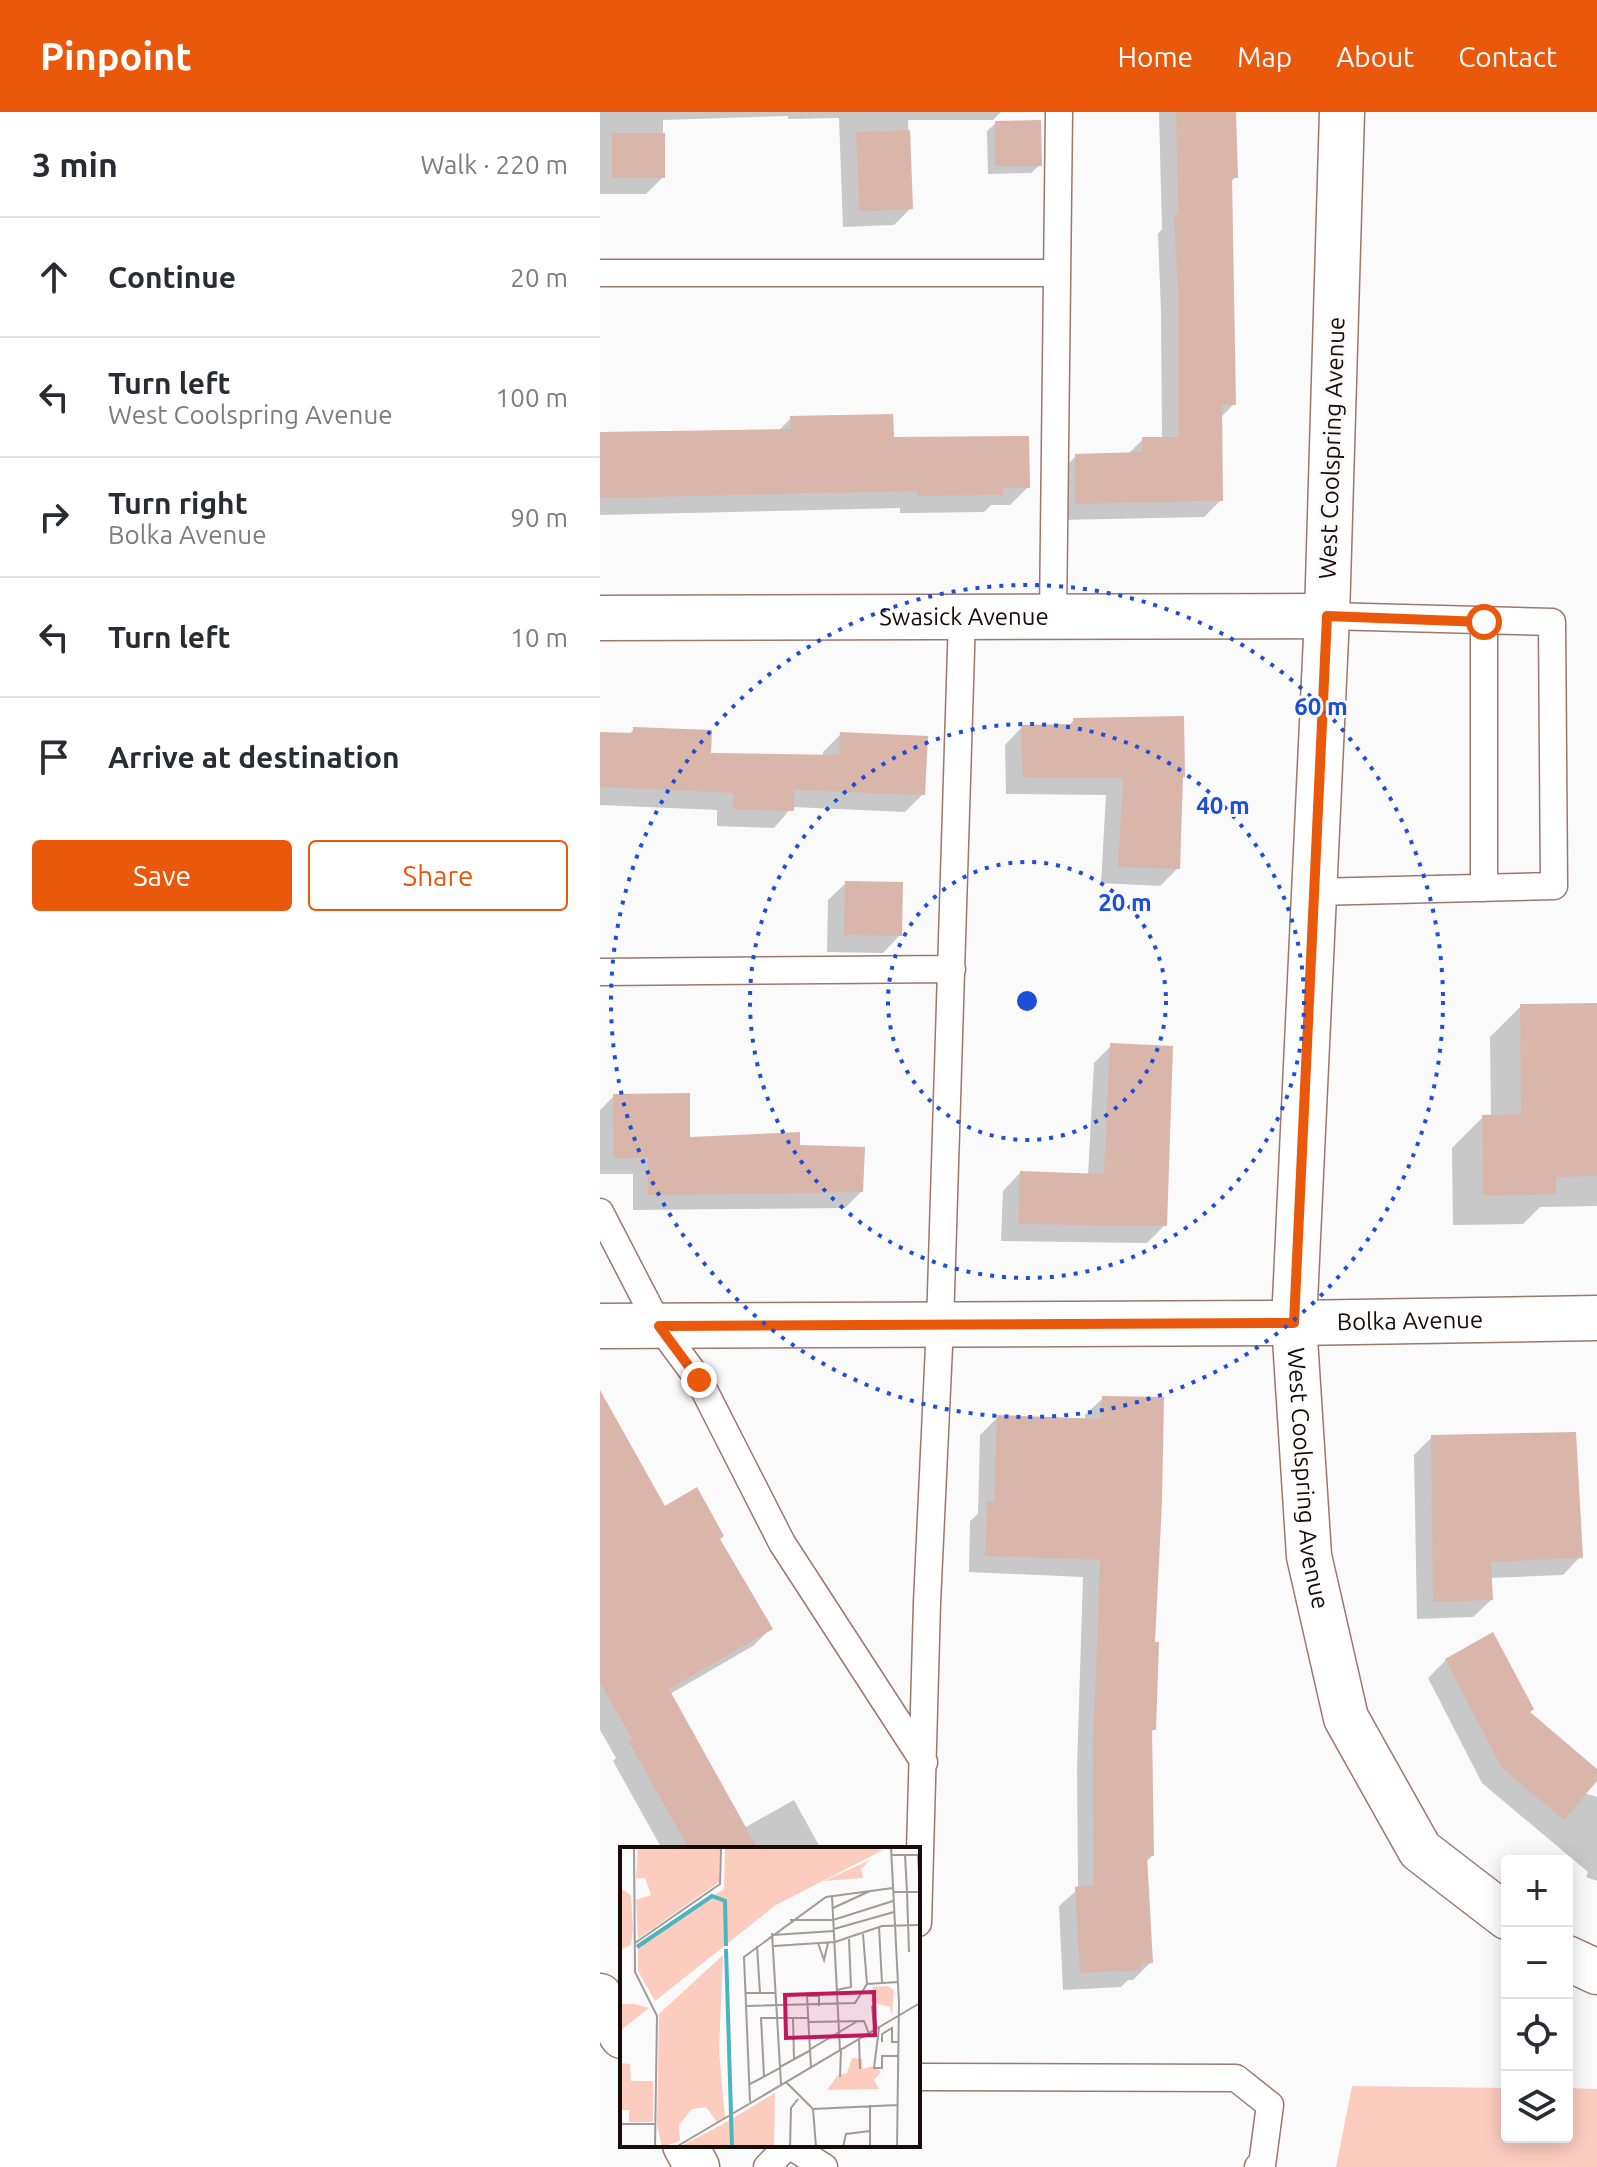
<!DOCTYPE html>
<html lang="en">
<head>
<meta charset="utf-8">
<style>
  body { margin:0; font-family:Ubuntu,sans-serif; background:#f7f7f7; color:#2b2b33 }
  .controls { position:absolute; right:24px; bottom:24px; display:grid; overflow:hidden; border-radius:8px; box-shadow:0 4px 20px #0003 }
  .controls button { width:72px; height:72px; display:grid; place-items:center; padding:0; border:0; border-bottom:2px solid #e1e1e2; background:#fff; color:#2b2b33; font:40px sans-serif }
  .stop { position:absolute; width:24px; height:24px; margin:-18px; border:6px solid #ea580c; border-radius:50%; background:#fff }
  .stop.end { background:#ea580c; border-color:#fff; box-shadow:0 2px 8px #0008 }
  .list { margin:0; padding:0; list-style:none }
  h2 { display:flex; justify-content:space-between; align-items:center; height:104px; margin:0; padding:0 32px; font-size:34px }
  h2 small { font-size:26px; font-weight:400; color:#7c7c81 }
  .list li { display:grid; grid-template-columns:52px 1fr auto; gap:24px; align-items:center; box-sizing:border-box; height:120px; padding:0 32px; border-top:2px solid #e1e1e2 }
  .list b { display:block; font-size:30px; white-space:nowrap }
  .list p { margin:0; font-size:26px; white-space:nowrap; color:#7c7c81 }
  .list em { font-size:26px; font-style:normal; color:#7c7c81 }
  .actions { display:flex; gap:16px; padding:24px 32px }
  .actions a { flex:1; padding:18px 0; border:2px solid #ea580c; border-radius:8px; text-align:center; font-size:28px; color:#ea580c }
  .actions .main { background:#ea580c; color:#fff }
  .icon { flex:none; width:44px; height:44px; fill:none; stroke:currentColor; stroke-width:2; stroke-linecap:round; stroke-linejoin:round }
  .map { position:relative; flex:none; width:997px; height:2055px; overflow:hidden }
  header { display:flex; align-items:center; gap:48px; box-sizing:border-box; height:112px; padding:0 40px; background:#ea580c; color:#fff }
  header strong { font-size:38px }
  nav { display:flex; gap:44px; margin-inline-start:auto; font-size:28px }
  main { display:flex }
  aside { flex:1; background:#fff }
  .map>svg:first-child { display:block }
</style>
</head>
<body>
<header>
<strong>Pinpoint</strong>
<nav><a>Home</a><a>Map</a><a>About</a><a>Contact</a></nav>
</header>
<main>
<aside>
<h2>3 min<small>Walk · 220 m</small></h2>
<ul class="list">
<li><svg class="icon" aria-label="ahead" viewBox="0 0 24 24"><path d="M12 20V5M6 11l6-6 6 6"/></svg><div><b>Continue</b></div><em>20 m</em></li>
<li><svg class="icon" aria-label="left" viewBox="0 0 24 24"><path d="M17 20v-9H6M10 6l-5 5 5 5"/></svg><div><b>Turn left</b><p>West Coolspring Avenue</p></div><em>100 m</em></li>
<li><svg class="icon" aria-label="right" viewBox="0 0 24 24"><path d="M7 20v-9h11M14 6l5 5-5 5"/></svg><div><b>Turn right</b><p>Bolka Avenue</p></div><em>90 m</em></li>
<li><svg class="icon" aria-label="left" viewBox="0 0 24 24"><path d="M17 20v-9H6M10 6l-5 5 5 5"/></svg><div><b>Turn left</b></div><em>10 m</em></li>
<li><svg class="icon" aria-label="arrive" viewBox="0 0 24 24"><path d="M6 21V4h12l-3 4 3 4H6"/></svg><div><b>Arrive at destination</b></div></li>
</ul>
<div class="actions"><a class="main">Save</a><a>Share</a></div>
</aside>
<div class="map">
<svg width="997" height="2055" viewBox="0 0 997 2055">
  <rect width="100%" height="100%" fill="#fafafa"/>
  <path fill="#fcccbf" d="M 752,1974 L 907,1976 L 907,2025 L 967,2025 L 967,1976 L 997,1977 L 997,2055 L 736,2055 Z"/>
  <path fill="#0003" d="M 0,0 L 401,0 L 393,8 L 308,8 L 311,96 L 294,113 L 243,115 L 239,6 L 188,7 L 188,4 L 63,8 L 63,65 L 46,82 L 0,82 Z
    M 559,0 L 634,0 L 636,65 L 630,70 L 634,292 L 620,306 L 621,388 L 604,405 L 459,408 L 459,361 L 476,344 L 528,342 L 543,327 L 562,327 L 561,199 L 558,122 L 562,117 Z
    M 396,11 L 440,53 L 431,61 L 388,62 L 387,19 Z
    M 191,306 L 292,327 L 428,375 L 410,393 L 391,393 L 384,400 L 300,401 L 300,396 L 0,403 L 0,312 L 0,322 L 178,319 Z
    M 474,608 L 581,667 L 578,756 L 560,774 L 501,771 L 506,683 L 406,682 L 405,633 L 422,615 L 468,614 Z
    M 34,617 L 109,643 L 223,645 L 223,640 L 241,622 L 323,682 L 305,700 L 192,695 L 174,716 L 117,714 L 117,698 L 0,693 L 0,622 L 28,623 Z
    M 246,771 L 300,823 L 283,841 L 227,840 L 228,788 Z
    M 997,893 L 997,1094 L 940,1095 L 923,1112 L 853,1113 L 852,1036 L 883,1005 L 891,1005 L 890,925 L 921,894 Z
    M 511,934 L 565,1113 L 547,1131 L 401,1129 L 403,1079 L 420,1061 L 488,1064 L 494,951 Z
    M 14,984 L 88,1027 L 198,1035 L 261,1080 L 245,1096 L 33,1098 L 33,1062 L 0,1062 L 0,998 Z
    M 503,1286 L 553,1532 L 554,1617 L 551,1621 L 552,1744 L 546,1750 L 551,1850 L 533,1868 L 528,1868 L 521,1875 L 463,1878 L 459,1794 L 478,1777 L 477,1655 L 483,1465 L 369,1460 L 370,1409 L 378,1402 L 380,1323 L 398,1305 L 485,1308 L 485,1303 Z
    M 0,1312 L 64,1396 L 118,1428 L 170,1517 L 153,1534 L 70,1582 L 144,1716 L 194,1688 L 221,1737 L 62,1737 L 13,1649 L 16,1646 L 0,1618 Z
    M 832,1325 L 980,1445 L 963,1463 L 890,1466 L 891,1488 L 873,1505 L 817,1507 L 814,1343 Z
    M 846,1548 L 928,1600 L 997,1659 L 997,1666 L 984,1681 L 997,1685 L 997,1769 L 986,1765 L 988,1760 L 882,1671 L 828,1566 Z"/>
  <path fill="#dab5aa" d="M 576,0 L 636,0 L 638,66 L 632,66 L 636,293 L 622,293 L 623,389 L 475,392 L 475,342 L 542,340 L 542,325 L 578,325 L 578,181 L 574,103 L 578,102 Z
    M 441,8 L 442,54 L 395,54 L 395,9 Z
    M 310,18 L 313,97 L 259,99 L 256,20 Z
    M 12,21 L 65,21 L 65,66 L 12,66 Z
    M 293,302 L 294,325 L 429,324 L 430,376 L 403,376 L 403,383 L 317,384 L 317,379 L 0,386 L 0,320 L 191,317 L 190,304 Z
    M 584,604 L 585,665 L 583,665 L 580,757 L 518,755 L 523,666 L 423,665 L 421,613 L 473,612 L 473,606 Z
    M 33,615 L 112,618 L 111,641 L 239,643 L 240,620 L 328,624 L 325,683 L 194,678 L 194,699 L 133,697 L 134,681 L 0,675 L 0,620 L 33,621 Z
    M 245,769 L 303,770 L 302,824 L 244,823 Z
    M 997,891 L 997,1064 L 956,1065 L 956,1082 L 883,1083 L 882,1003 L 921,1002 L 920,892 Z
    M 510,931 L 573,934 L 567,1114 L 418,1112 L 420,1059 L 504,1062 Z
    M 90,981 L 90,1025 L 200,1020 L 200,1033 L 265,1035 L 263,1080 L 48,1083 L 48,1046 L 14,1046 L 13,982 Z
    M 0,1278 L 65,1394 L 97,1375 L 124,1424 L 120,1427 L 173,1517 L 69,1577 L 158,1737 L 89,1737 L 29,1630 L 33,1628 L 0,1571 Z
    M 502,1284 L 564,1285 L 562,1390 L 555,1530 L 559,1530 L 556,1618 L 552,1618 L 554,1744 L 547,1744 L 553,1851 L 541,1852 L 541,1858 L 480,1861 L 475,1775 L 494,1773 L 493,1636 L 500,1448 L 385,1444 L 387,1389 L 394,1390 L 397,1303 L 501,1307 Z
    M 976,1320 L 983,1446 L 891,1450 L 893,1488 L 833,1490 L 831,1323 Z
    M 893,1520 L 934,1597 L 930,1600 L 997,1657 L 997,1669 L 964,1708 L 902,1656 L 845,1547 Z"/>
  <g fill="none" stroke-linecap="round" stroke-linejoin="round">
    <g stroke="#9a786e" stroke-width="29">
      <path id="lane" d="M 0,161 L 457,161
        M 453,505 L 459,0
        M 884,776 L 884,510
        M 714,780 L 954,774 L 952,510 L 727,504
        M 0,860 L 352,857
        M 0,1100 L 59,1214 L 99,1268 L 182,1431 L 324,1650
        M 318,1811 L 327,1491 L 340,1213 L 362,506
        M 318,1965 L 636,1966 L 670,1993 L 662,2053 L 658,2055
        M 189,2033 L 224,2055
        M 167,2055 L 188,2033"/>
    </g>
    <g stroke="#9a786e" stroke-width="47">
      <g id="street">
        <path id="s1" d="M 742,0 L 727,504 L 694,1211 L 709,1444 L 746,1606 L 820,1738 L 907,1805"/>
        <path id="s2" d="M 0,506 L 727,504"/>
        <path id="s3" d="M 0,1214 L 694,1211 L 997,1206"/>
        <path d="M 967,1846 L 997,1860"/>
      </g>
    </g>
    <g stroke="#9a786e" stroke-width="47">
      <path id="secondary" d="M 0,1884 L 22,1924
        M 85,2033 L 97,2055"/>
    </g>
    <use href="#lane" stroke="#fff" stroke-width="26"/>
    <use href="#street" stroke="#fff" stroke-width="44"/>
    <use href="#secondary" stroke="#fff" stroke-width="44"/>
  </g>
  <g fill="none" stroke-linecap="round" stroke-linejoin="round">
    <path stroke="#ea580c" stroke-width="10" d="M 99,1268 L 59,1214 L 694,1211 L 727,504 L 884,510"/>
  </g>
  <g fill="none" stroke="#1d4ed8" stroke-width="4" stroke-dasharray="4 8">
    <circle cx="427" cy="889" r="139"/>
    <circle cx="427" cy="889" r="277"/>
    <circle cx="427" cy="889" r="416"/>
  </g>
  <g text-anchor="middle" stroke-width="6" stroke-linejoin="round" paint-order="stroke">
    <g font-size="24" fill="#180c08" stroke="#fafafa">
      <text transform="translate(732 336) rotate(-88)" y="8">West Coolspring Avenue</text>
      <text dy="8" stroke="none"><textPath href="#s2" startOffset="364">Swasick Avenue</textPath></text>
      <text dy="8" stroke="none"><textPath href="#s3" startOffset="810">Bolka Avenue</textPath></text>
      <text dy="8" stroke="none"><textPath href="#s1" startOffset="1368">West Coolspring Avenue</textPath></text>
    </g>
  </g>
  <g transform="translate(20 1735)">
    <rect width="300" height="300" fill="#fafafa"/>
    <path d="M 18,0 L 100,0 L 99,35 L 18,92 L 16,53 L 31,48 L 25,31 L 16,31 ZM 231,0 L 263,3 L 156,58 L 35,154 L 18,124 L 18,96 L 104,42 L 105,2 ZM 250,13 L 241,22 L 243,31 L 204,34 ZM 0,41 L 11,48 L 13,82 L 11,98 L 0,103 ZM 103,108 L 99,204 L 105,271 L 98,276 L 86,260 L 72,262 L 59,278 L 60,294 L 42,300 L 37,278 L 39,167 ZM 268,139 L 274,143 L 272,168 L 270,160 L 251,155 L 253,140 ZM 0,157 L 15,157 L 29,161 L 0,184 ZM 232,211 L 242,212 L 243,222 L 253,219 L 261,225 L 254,233 L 259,242 L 207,243 L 217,229 L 227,226 ZM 0,216 L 10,217 L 11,234 L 33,234 L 33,275 L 9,275 L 9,263 L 0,263 ZM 155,246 L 154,300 L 59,300 L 103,277 Z" fill="#fcccbf"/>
    <path fill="none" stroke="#49b5be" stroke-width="4" d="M 17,100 L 92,49 L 105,54 L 106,99M 106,102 L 112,300"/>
    <path fill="none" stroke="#a09b99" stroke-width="2" d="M 14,0 L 15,125 L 37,169 L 35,300M 271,0 L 279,156 L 277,300M 272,8 L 299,8M 285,8 L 287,45M 298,8 L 300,46M 273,45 L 300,45M 287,45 L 289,105M 212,49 L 220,204M 213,61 L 250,44M 170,73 L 213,73 L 273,54M 259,80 L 262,136M 214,82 L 274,65M 152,86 L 161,237M 153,88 L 214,84M 15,96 L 100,37 L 101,0M 198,96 L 204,113 L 208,96M 137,99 L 140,146M 154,99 L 215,95 L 262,79 L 300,78M 247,137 L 278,135M 217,143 L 231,140 L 229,92M 125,146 L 156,146M 126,159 L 235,156 L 247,137 L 243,87M 173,171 L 174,212M 188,175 L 244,174 L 249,187M 254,180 L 252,159 L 257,182M 259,181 L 254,221 L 262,221 L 262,209 L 278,209M 239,193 L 240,222M 262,195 L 262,187 L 272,181 L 272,195 L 278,195M 189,203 L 236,175M 160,220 L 189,204M 191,221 L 187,149 L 199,149 L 199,159M 144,229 L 141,171 L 188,171M 220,230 L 221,204M 166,235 L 193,262 L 277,258M 130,237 L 160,221M 130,255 L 124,110 L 206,50 L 273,41M 193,262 L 196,300M 0,277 L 36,277M 56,300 L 300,156M 170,300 L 171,261 L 178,252M 223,300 L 226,287 L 250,284M 250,300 L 250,258"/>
    <path fill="#c2185b" fill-opacity="0.15" stroke="#c2185b" stroke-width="4" d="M 254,145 L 255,188 L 166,191 L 165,148 Z"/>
    <rect width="300" height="300" fill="none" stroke="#180c08" stroke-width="4"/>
  </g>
  <circle cx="427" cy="889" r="12" fill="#1d4ed8" stroke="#fafafa" stroke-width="4"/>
  <g font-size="24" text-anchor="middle" font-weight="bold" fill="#1d4ed8" stroke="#fafafa" stroke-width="6" stroke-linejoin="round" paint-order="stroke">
    <text x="721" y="603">60 m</text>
    <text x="623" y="702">40 m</text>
    <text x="525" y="799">20 m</text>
  </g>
</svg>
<div class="controls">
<button>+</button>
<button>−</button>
<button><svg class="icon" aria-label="locate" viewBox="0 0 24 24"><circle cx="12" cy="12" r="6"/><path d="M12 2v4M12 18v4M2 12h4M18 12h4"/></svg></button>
<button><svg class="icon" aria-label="layers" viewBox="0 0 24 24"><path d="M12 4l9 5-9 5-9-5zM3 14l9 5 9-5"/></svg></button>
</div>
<div class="stop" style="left:884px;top:510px"></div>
<div class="stop end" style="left:99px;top:1268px"></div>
</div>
</main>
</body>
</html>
